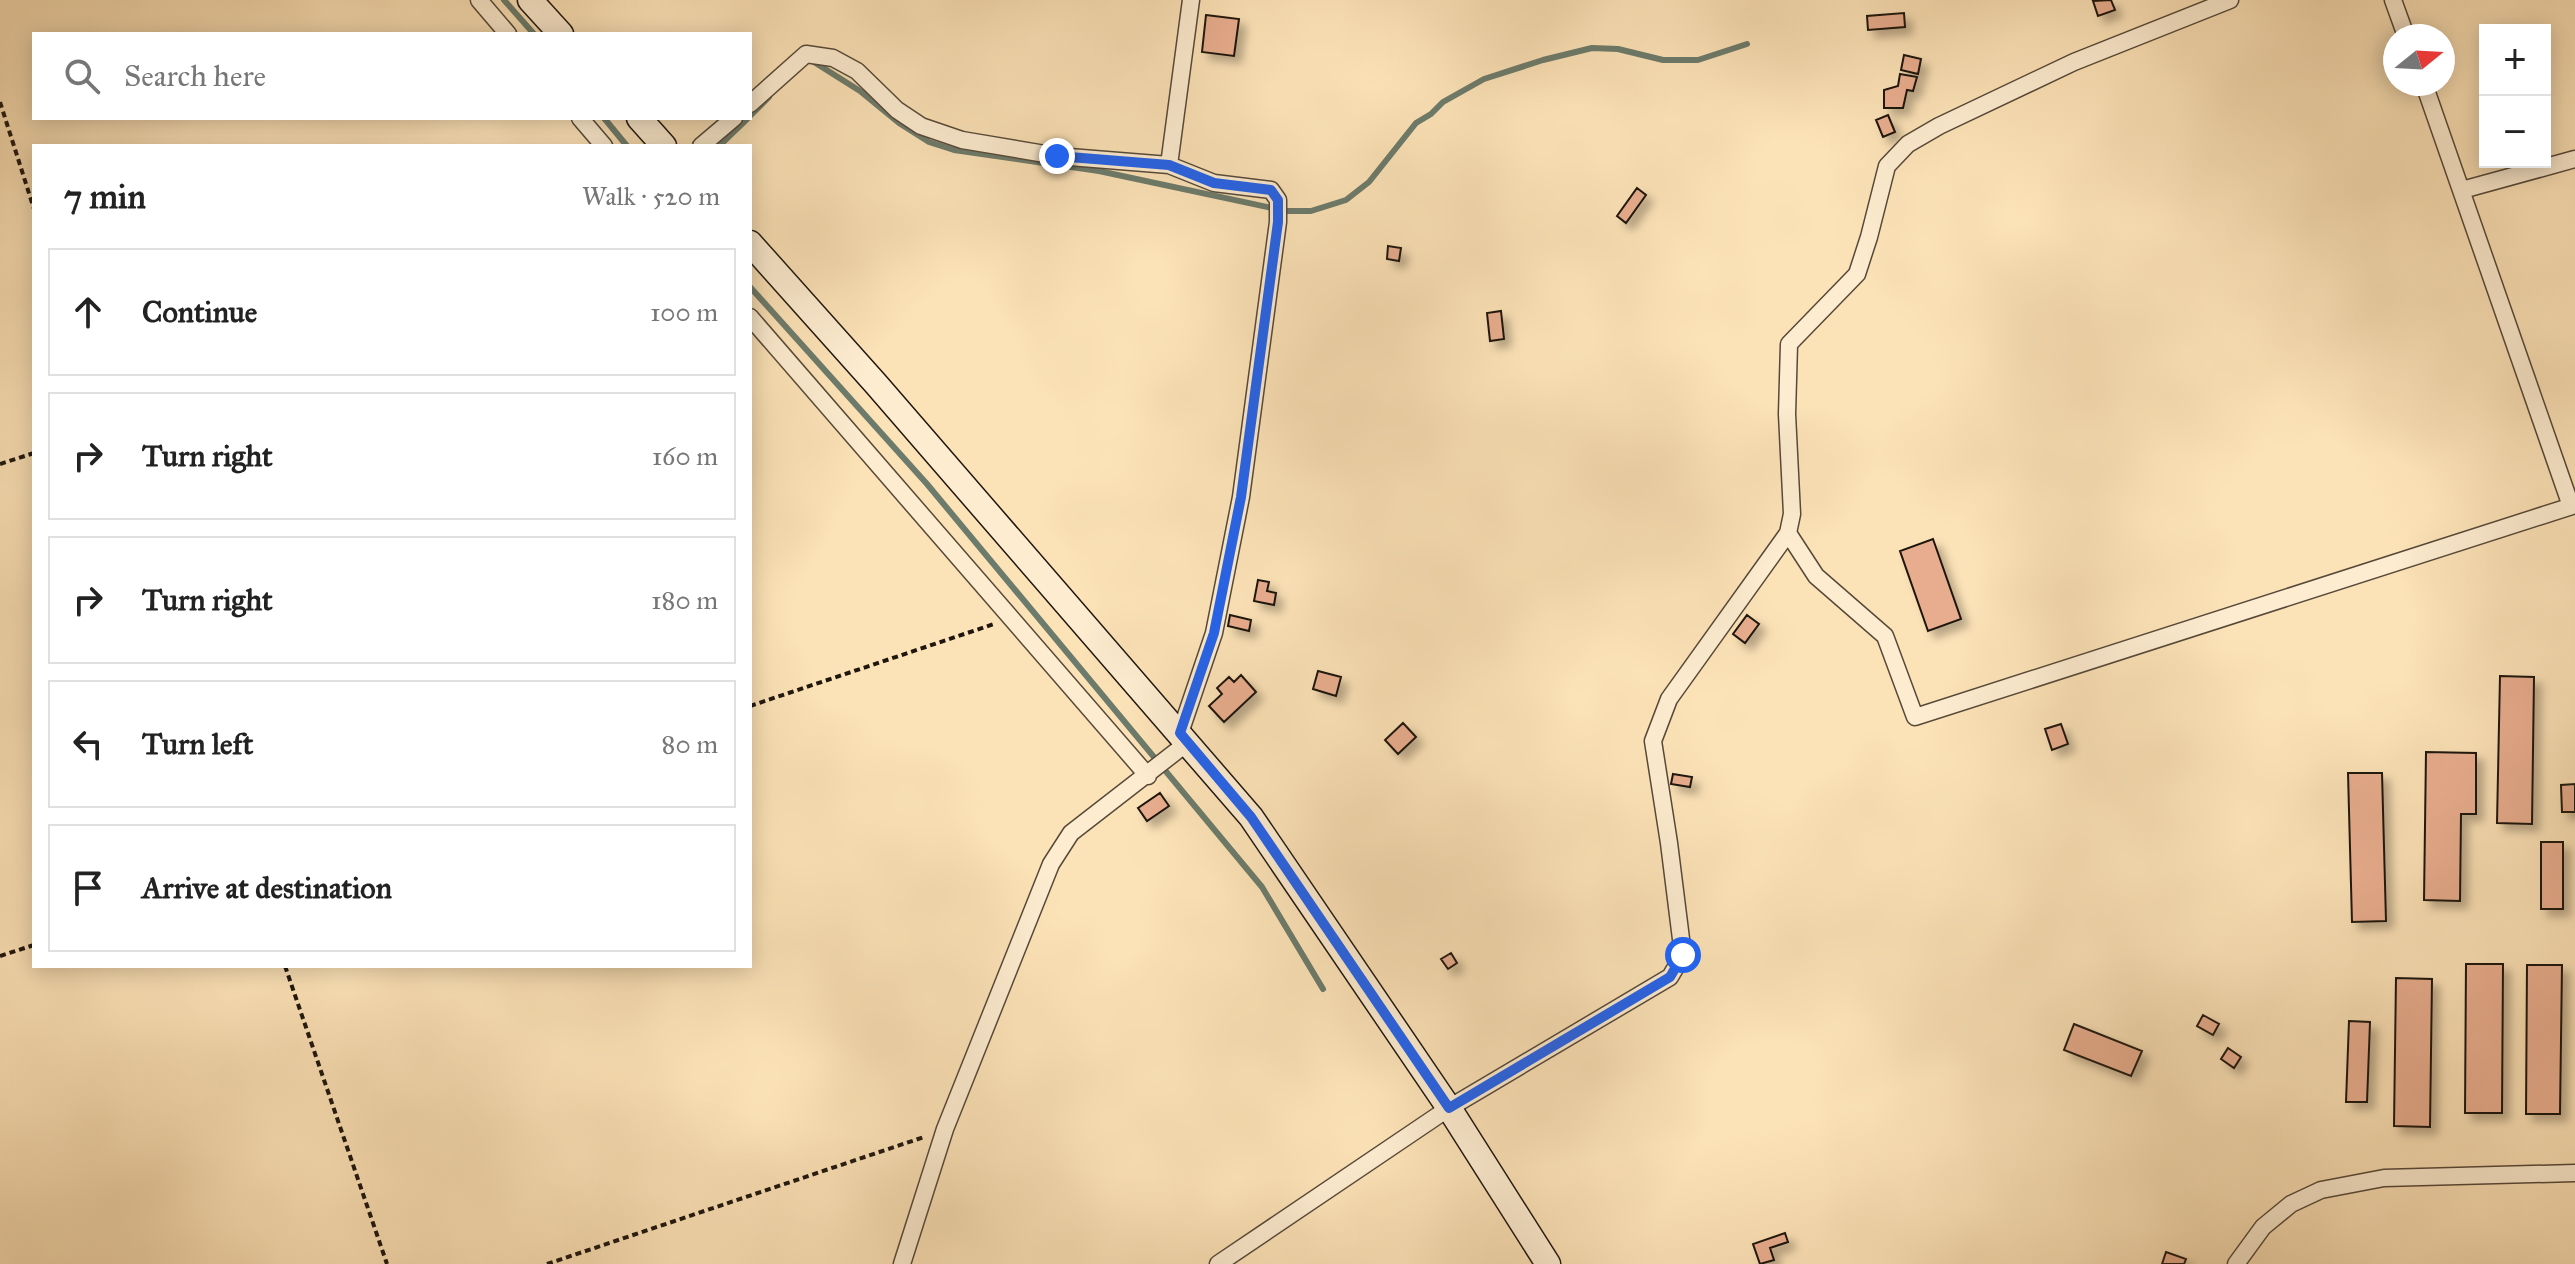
<!DOCTYPE html>
<html lang="en">
<head>
<meta charset="utf-8">
<style>
  body { margin:0; font-family:"IM FELL Great Primer",serif; background:#f6f6f6; color:#222 }
  .controls { position:absolute; right:24px; top:24px; display:grid; overflow:hidden; border-radius:0px; box-shadow:0 4px 20px #0003 }
  .controls button { width:72px; height:72px; display:grid; place-items:center; padding:0; border:0; border-bottom:2px solid #e0e0e0; background:#fff; color:#222; font:40px sans-serif }
  .compass { position:absolute; left:2383px; top:24px; width:72px; height:72px; border-radius:50%; background:#fff; box-shadow:0 4px 20px #0003; rotate:72deg }
  .stop { position:absolute; width:24px; height:24px; margin:-18px; border:6px solid #2563eb; border-radius:50%; background:#fff }
  .stop.end { background:#2563eb; border-color:#fff; box-shadow:0 2px 8px #0008 }
  .list { margin:0; padding:0; list-style:none }
  h2 { display:flex; justify-content:space-between; align-items:center; height:104px; margin:0; padding:0 32px; font-size:34px }
  h2 small { font-size:26px; font-weight:400; color:#767676 }
  .list li { display:grid; grid-template-columns:52px 1fr auto; gap:24px; align-items:center; box-sizing:border-box; height:128px; margin:0 16px 16px; padding:0 16px; border:2px solid #e0e0e0; border-radius:0px }
  .list b { display:block; font-size:30px; white-space:nowrap }
  .list em { font-size:26px; font-style:normal; color:#767676 }
  .icon { flex:none; width:44px; height:44px; fill:none; stroke:currentColor; stroke-width:2; stroke-linecap:round; stroke-linejoin:round }
  .map { position:relative; flex:none; width:2575px; height:1264px; overflow:hidden }
  .search { position:absolute; background:#fff; box-shadow:0 4px 20px #0003; left:32px; top:32px; width:720px; height:88px; display:flex; align-items:center; gap:20px; box-sizing:border-box; padding:0 28px; border-radius:0px; color:#767676; font-size:30px }
  .panel { position:absolute; background:#fff; box-shadow:0 4px 20px #0003; left:32px; top:144px; width:720px; height:824px; border-radius:0px }
  .map>svg:first-child { display:block }
</style>
</head>
<body>
<div class="map">
<svg width="2575" height="1264" viewBox="0 0 2575 1264">
  <defs>
    <filter id="shadow"><feDropShadow dx="7" dy="7" stdDeviation="4" flood-color="#0004"/></filter>
  </defs>
  <rect width="100%" height="100%" fill="#fce2b7"/>
  <filter id="stains"><feTurbulence type="fractalNoise" baseFrequency=".0025" numOctaves="4"/><feColorMatrix values="0 0 0 0 .2 0 0 0 0 .09 0 0 0 0 .02 0 0 0 .5 -.17"/></filter>
  <radialGradient id="worn" r=".72"><stop offset=".6" stop-color="#630" stop-opacity="0"/><stop offset="1" stop-color="#630" stop-opacity=".3"/></radialGradient>
  <g fill="none" stroke-linecap="round" stroke-linejoin="round">
    <path stroke="#6c7b6b" stroke-width="6" d="M 504,0 L 534,34
      M 814,62 L 860,91 L 899,123 L 929,142 L 954,150 L 1099,171 L 1286,211 L 1311,211 L 1346,200 L 1369,182 L 1416,123 L 1431,114 L 1443,102 L 1484,79 L 1543,60 L 1592,48 L 1618,49 L 1663,60 L 1698,60 L 1747,44
      M 750,116 L 769,97
      M 604,118 L 627,146
      M 719,146 L 748,118
      M 750,287 L 927,484 L 1262,887 L 1323,989"/>
  </g>
  <path fill="#e8ad8e" stroke="#1f160f" stroke-width="2" filter="url(#shadow)" d="M 2111,0 L 2115,10 L 2098,16 L 2093,1 Z
    M 1904,13 L 1905,27 L 1868,30 L 1867,16 Z
    M 1206,15 L 1239,19 L 1234,56 L 1202,52 Z
    M 1904,55 L 1921,59 L 1918,74 L 1901,70 Z
    M 1900,74 L 1917,77 L 1913,91 L 1907,90 L 1903,108 L 1884,108 L 1884,90 L 1898,86 Z
    M 1888,115 L 1895,132 L 1883,137 L 1876,120 Z
    M 1637,188 L 1646,195 L 1626,223 L 1617,216 Z
    M 1388,246 L 1401,248 L 1399,261 L 1387,259 Z
    M 1501,311 L 1504,339 L 1490,341 L 1487,313 Z
    M 1933,539 L 1961,619 L 1928,631 L 1900,551 Z
    M 1258,580 L 1269,582 L 1267,591 L 1276,593 L 1274,605 L 1254,601 Z
    M 1230,615 L 1251,620 L 1249,631 L 1228,626 Z
    M 1747,615 L 1759,624 L 1745,643 L 1733,634 Z
    M 1318,671 L 1341,677 L 1336,696 L 1313,689 Z
    M 1241,675 L 1256,692 L 1224,722 L 1209,706 L 1222,694 L 1217,688 L 1229,677 L 1234,682 Z
    M 2500,676 L 2534,677 L 2532,824 L 2497,823 Z
    M 1403,723 L 1416,737 L 1398,754 L 1385,740 Z
    M 2061,724 L 2068,744 L 2052,750 L 2045,729 Z
    M 2426,752 L 2476,753 L 2476,814 L 2461,814 L 2460,901 L 2424,900 Z
    M 2348,773 L 2382,773 L 2386,921 L 2352,922 Z
    M 1673,774 L 1692,777 L 1690,787 L 1671,784 Z
    M 2575,784 L 2575,812 L 2562,812 L 2561,785 Z
    M 1160,793 L 1169,806 L 1147,821 L 1138,808 Z
    M 2541,842 L 2563,842 L 2563,909 L 2541,909 Z
    M 1451,953 L 1457,963 L 1448,969 L 1441,959 Z
    M 2466,964 L 2503,964 L 2502,1113 L 2465,1113 Z
    M 2527,965 L 2562,965 L 2560,1114 L 2526,1114 Z
    M 2396,978 L 2432,979 L 2430,1127 L 2394,1126 Z
    M 2203,1015 L 2219,1024 L 2213,1035 L 2197,1026 Z
    M 2349,1021 L 2370,1022 L 2367,1102 L 2346,1102 Z
    M 2074,1024 L 2142,1051 L 2131,1076 L 2064,1050 Z
    M 2228,1048 L 2241,1057 L 2234,1068 L 2221,1059 Z
    M 1785,1233 L 1788,1242 L 1770,1248 L 1774,1260 L 1760,1264 L 1753,1244 Z
    M 2166,1252 L 2186,1259 L 2184,1264 L 2162,1264 Z"/>
  <g fill="none" stroke-linecap="round" stroke-linejoin="round">
    <g stroke="#564939" stroke-width="19">
      <path id="street" d="M 479,0 L 508,34
        M 2393,0 L 2406,36
        M 2424,84 L 2571,506
        M 750,104 L 806,54 L 833,58 L 857,71 L 897,110 L 921,126 L 962,140 L 1057,156 L 1169,165 L 1214,183 L 1271,190 L 1278,200 L 1278,222 L 1241,497 L 1214,633 L 1180,733
        M 580,118 L 604,146
        M 701,146 L 734,118
        M 1169,165 L 1191,0
        M 2462,190 L 2575,159
        M 750,317 L 1148,776
        M 1788,533 L 1816,576 L 1885,636 L 1915,717 L 2575,505
        M 902,1264 L 945,1129 L 1051,864 L 1071,833 L 1187,743
        M 1218,1264 L 1449,1108 L 1670,977 L 1683,955 L 1669,843 L 1653,741 L 1669,699 L 1788,533 L 1792,514 L 1787,414 L 1789,344 L 1857,274 L 1869,237 L 1887,166 L 1908,144 L 1939,126 L 2074,62 L 2230,0
        M 2236,1264 L 2263,1227 L 2291,1204 L 2321,1190 L 2384,1178 L 2575,1173"/>
    </g>
    <g stroke="#1f160f" stroke-width="27">
      <path id="secondary" d="M 530,0 L 561,34
        M 639,118 L 664,146
        M 750,243 L 876,384 L 1251,817 L 1449,1108 L 1548,1264"/>
    </g>
    <path stroke="#1f160f" stroke-width="4" stroke-dasharray="6 4" stroke-linecap="butt" d="M 0,102 L 34,209
      M 0,464 L 34,453
      M 750,706 L 994,624
      M 0,956 L 34,945
      M 285,966 L 387,1264
      M 547,1264 L 924,1137"/>
    <use href="#street" stroke="#fdecd0" stroke-width="16"/>
    <use href="#secondary" stroke="#fdecd0" stroke-width="24"/>
  </g>
  <g fill="none" stroke-linecap="round" stroke-linejoin="round">
    <path stroke="#2563eb" stroke-width="10" d="M 1057,156 L 1169,165 L 1214,183 L 1271,190 L 1278,200 L 1278,222 L 1241,497 L 1214,633 L 1180,733 L 1251,817 L 1449,1108 L 1670,977 L 1683,955"/>
  </g>
  <rect width="100%" height="100%" filter="url(#stains)"/>
  <rect width="100%" height="100%" fill="url(#worn)"/>
</svg>
<div class="controls">
<button>+</button>
<button>−</button>
</div>
<svg class="compass" viewBox="-18 -18 36 36"><path d="M0-13l5 13h-10z" fill="#e53935"/><path d="M0 13l5-13h-10z" fill="#767676"/></svg>
<div class="stop" style="left:1683px;top:955px"></div>
<div class="stop end" style="left:1057px;top:156px"></div>
<div class="search"><svg class="icon" aria-label="search" viewBox="0 0 24 24"><circle cx="10" cy="10" r="6"/><path d="M15 15l6 6"/></svg>Search here</div>
<section class="panel">
<h2>7 min<small>Walk · 520 m</small></h2>
<ul class="list">
<li><svg class="icon" aria-label="ahead" viewBox="0 0 24 24"><path d="M12 20V5M6 11l6-6 6 6"/></svg><div><b>Continue</b></div><em>100 m</em></li>
<li><svg class="icon" aria-label="right" viewBox="0 0 24 24"><path d="M7 20v-9h11M14 6l5 5-5 5"/></svg><div><b>Turn right</b></div><em>160 m</em></li>
<li><svg class="icon" aria-label="right" viewBox="0 0 24 24"><path d="M7 20v-9h11M14 6l5 5-5 5"/></svg><div><b>Turn right</b></div><em>180 m</em></li>
<li><svg class="icon" aria-label="left" viewBox="0 0 24 24"><path d="M17 20v-9H6M10 6l-5 5 5 5"/></svg><div><b>Turn left</b></div><em>80 m</em></li>
<li><svg class="icon" aria-label="arrive" viewBox="0 0 24 24"><path d="M6 21V4h12l-3 4 3 4H6"/></svg><div><b>Arrive at destination</b></div></li>
</ul>
</section>
</div>
</body>
</html>
